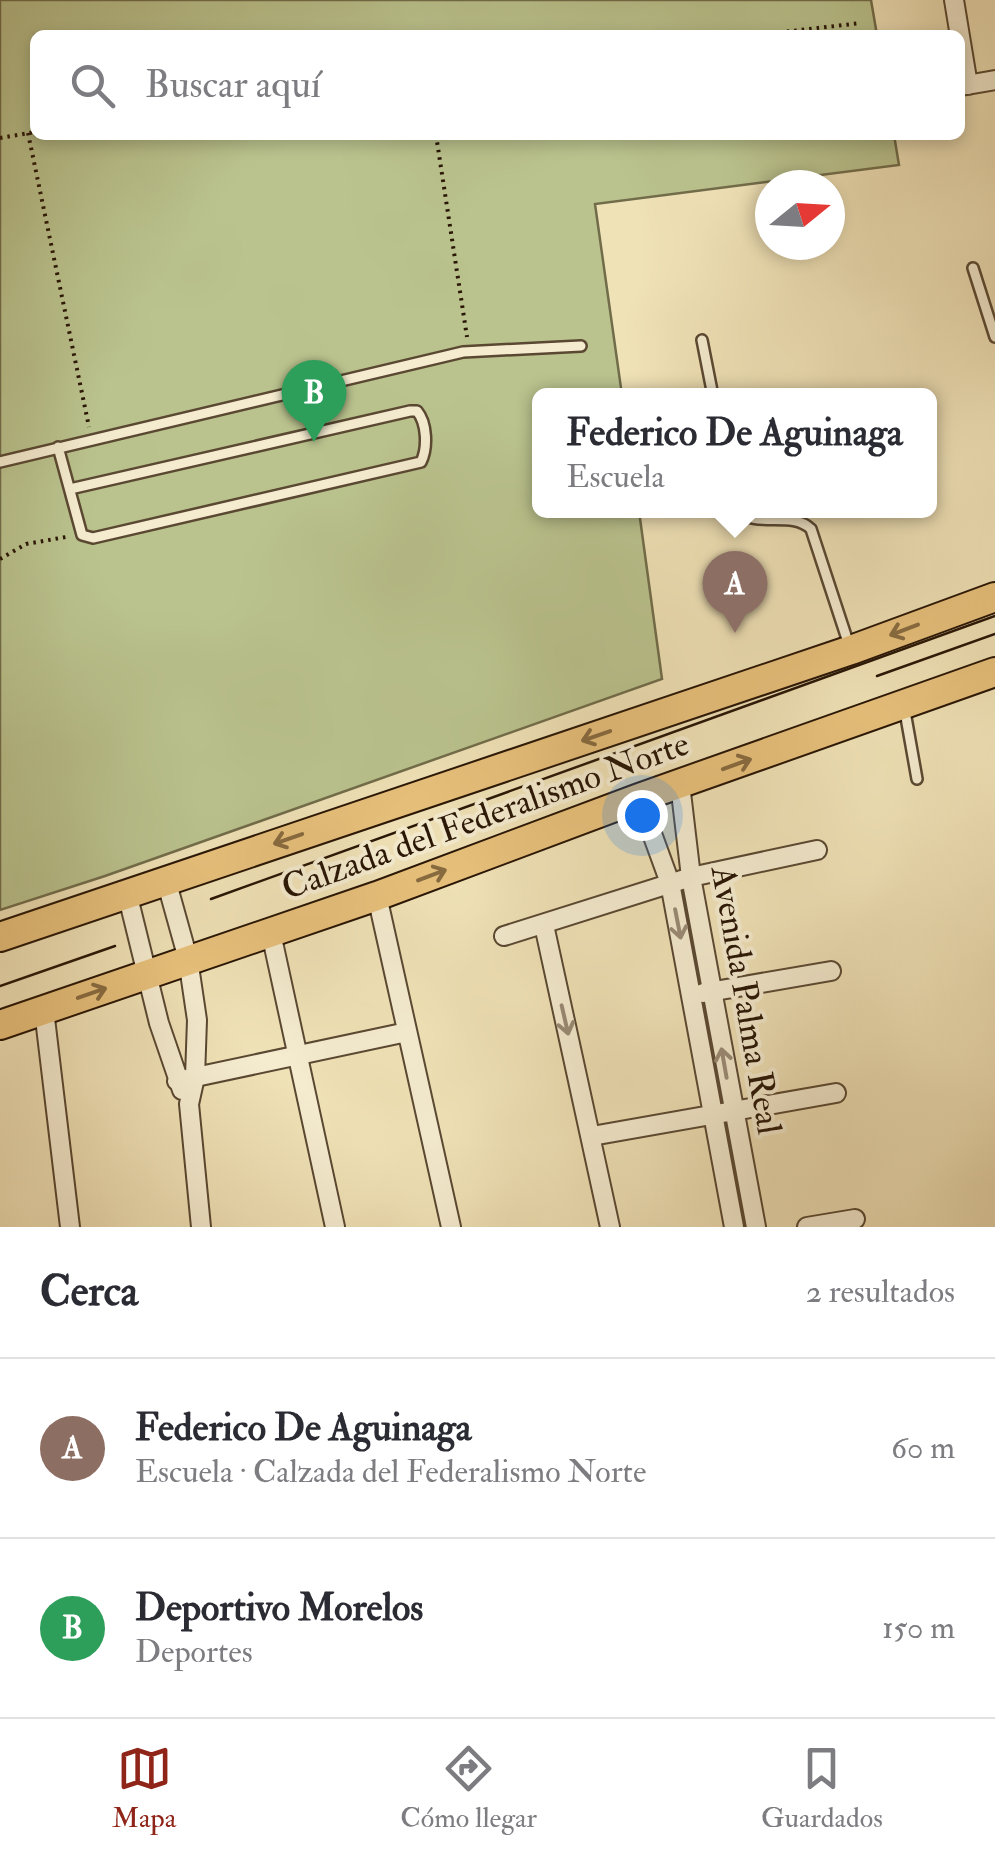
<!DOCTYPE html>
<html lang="es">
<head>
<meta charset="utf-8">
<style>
  body { margin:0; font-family:"IM FELL Double Pica",serif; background:#f2f2f3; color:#2b2b33 }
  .compass { position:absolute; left:755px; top:170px; width:90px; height:90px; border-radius:50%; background:#fff; box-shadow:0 5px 15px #0003; rotate:72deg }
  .you { position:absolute; left:642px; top:815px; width:35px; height:35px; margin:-25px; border:8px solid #fff; border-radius:50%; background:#1a73e8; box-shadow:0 0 0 15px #1a73e833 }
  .badge { display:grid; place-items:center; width:65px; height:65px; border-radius:50%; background:#8f2418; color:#fff; font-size:32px; font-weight:700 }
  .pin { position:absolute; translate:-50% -82px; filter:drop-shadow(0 2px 5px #0008) }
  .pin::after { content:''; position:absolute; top:52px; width:35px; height:30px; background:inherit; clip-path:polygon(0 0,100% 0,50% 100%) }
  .popup { position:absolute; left:532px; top:388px; width:405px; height:130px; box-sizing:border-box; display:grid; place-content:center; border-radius:15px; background:#fff; filter:drop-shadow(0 2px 8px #0005); font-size:32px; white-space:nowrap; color:#7c7c81 }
  .popup b { font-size:38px; color:#2b2b33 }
  .popup::after { content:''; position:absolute; left:50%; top:100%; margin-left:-20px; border:20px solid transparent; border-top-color:#fff }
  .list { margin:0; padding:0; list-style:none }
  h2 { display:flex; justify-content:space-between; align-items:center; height:130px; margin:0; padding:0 40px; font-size:42px }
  h2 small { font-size:32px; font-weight:400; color:#7c7c81 }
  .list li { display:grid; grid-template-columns:65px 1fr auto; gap:30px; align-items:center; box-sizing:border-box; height:180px; padding:0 40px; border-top:2px solid #e1e1e2 }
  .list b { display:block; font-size:38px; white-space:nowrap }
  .list p { margin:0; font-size:32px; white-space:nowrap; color:#7c7c81 }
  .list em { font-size:32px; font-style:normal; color:#7c7c81 }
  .icon { flex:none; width:55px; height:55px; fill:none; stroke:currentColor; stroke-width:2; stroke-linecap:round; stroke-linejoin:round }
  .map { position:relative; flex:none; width:995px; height:1227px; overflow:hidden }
  .search { position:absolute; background:#fff; box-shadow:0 5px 15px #0003; left:30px; right:30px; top:30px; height:110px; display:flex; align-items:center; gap:25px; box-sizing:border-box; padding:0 35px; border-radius:15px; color:#7c7c81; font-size:38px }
  .sheet { height:490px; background:#fff }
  nav { display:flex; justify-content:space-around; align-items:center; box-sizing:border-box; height:140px; border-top:2px solid #e1e1e2; background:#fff; font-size:28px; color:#7c7c81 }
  nav a { display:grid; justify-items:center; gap:5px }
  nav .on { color:#8f2418 }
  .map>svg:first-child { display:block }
</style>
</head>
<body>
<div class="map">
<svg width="995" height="1227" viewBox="0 0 995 1227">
  <rect width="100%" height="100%" fill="#f0e2b7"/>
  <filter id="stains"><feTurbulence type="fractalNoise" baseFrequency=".002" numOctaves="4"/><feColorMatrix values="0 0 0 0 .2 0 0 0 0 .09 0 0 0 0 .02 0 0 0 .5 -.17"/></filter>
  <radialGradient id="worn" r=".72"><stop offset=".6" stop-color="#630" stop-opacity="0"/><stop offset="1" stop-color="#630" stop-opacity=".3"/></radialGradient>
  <path fill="#bac38e" stroke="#716c4a" stroke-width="2.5" d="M 0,0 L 871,0 L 877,35 L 35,35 L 35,135 L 894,135 L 899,165 L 595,204 L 622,395 L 540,396 L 540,510 L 639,511 L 662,679 L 105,876 L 0,910 Z"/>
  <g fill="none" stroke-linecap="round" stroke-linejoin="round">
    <g stroke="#5a4832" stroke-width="14">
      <path id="lane" d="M 973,268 L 995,337
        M 702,340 L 713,396
        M 58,447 L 82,535 L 93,538 L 421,462 C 428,448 427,423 417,411 L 410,411 L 70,489
        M 0,462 L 463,352 L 581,346
        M 736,510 C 757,529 791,510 811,529 L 850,648
        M 904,706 L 917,779"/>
    </g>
    <g stroke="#5a4832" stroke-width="22">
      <path id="street" d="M 954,0 L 968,85
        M 961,86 L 995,80
        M 680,784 L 691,877 L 756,1227
        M 639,798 L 670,883 L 734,1227
        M 166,880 L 188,959 L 197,1020 L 195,1077 L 189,1104 L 201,1227
        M 127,893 L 159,1023 L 182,1090
        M 377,896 L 451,1227
        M 544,925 L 610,1227
        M 271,933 L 335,1227
        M 504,936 L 691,877 L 817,850
        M 703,993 L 831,971
        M 44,1010 L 70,1227
        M 177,1081 L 407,1032
        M 592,1136 L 836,1093
        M 807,1227 L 855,1219"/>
    </g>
    <g stroke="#281505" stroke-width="32">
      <path id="primary" d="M 0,937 L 851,650 L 995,597
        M 0,1025 L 377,896 L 639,798 L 995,672"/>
    </g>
    <path stroke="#281505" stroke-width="4" stroke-dasharray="2.5 5" stroke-linecap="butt" d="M 757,35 L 861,23
      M 28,133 L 89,427
      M 436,135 L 467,337
      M 0,138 L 35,132
      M 0,559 L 26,544 L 66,537"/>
    <use href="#lane" stroke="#f5ecd0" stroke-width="9"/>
    <use href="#street" stroke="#f5ecd0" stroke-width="18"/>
    <use href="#primary" stroke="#e8c17c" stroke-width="28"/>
    <path stroke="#281505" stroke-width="2.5" d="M 877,676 L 995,634
      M 211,899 L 995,616
      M 0,986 L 115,946"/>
  </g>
  <defs><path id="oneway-shaft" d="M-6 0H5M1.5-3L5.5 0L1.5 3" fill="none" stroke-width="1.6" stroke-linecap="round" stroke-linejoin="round" transform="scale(2.5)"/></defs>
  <g stroke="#886b40">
    <use href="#oneway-shaft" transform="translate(904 630) rotate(159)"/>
    <use href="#oneway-shaft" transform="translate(596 736) rotate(161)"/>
    <use href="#oneway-shaft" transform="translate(737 764) rotate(-20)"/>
    <use href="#oneway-shaft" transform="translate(288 839) rotate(161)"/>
    <use href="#oneway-shaft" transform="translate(432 875) rotate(-21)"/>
    <use href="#oneway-shaft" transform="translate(92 993) rotate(-19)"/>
  </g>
  <g stroke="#998b75">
    <use href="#oneway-shaft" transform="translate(678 924) rotate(79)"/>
    <use href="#oneway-shaft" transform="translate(565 1020) rotate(77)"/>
    <use href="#oneway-shaft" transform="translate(724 1063) rotate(-100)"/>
  </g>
  <g text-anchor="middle" stroke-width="8" stroke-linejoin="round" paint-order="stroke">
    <g font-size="35" fill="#281505" stroke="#f5ecd0">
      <text transform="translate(485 815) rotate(-20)" y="12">Calzada del Federalismo Norte</text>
      <text transform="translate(747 1000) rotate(80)" y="12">Avenida Palma Real</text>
    </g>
  </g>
  <rect width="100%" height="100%" filter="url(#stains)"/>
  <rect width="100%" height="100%" fill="url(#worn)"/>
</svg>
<svg class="compass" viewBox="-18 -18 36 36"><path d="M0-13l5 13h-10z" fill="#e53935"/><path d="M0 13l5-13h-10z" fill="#7c7c81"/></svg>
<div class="you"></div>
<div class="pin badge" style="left:735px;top:633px;background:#8d6e63">A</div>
<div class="popup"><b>Federico De Aguinaga</b>Escuela</div>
<div class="pin badge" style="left:314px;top:442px;background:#2e9e5b">B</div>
<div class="search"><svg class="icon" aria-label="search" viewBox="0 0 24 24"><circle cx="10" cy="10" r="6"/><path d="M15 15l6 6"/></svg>Buscar aquí</div>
</div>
<section class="sheet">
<h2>Cerca<small>2 resultados</small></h2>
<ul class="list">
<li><span class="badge" style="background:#8d6e63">A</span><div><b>Federico De Aguinaga</b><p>Escuela · Calzada del Federalismo Norte</p></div><em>60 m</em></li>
<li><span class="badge" style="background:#2e9e5b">B</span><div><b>Deportivo Morelos</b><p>Deportes</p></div><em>150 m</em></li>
</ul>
</section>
<nav>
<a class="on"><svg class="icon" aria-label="map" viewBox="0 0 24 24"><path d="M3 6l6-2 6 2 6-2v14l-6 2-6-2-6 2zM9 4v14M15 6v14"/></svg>Mapa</a>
<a><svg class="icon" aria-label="directions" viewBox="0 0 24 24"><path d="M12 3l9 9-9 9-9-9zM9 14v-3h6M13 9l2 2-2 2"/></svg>Cómo llegar</a>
<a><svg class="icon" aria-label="saved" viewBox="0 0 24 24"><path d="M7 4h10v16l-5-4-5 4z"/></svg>Guardados</a>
</nav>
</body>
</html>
